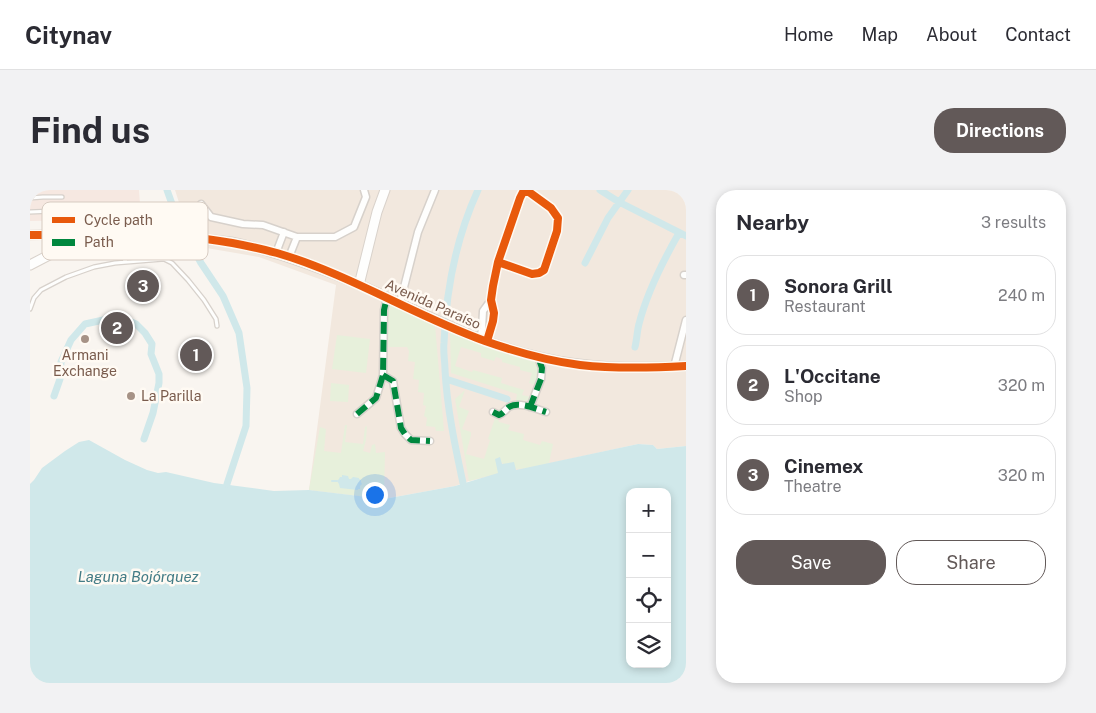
<!DOCTYPE html>
<html lang="en">
<head>
<meta charset="utf-8">
<style>
  body { margin:0; font-family:"Public Sans",sans-serif; background:#f2f2f3; color:#2b2b33 }
  .controls { position:absolute; right:15px; bottom:15px; display:grid; overflow:hidden; border-radius:10px; box-shadow:0 2px 8px #0003 }
  .controls button { width:45px; height:45px; display:grid; place-items:center; padding:0; border:0; border-bottom:1px solid #e1e1e2; background:#fff; color:#2b2b33; font:25px sans-serif }
  .you { position:absolute; left:344px; top:304px; width:18px; height:18px; margin:-12px; border:4px solid #fff; border-radius:50%; background:#1a73e8; box-shadow:0 0 0 8px #1a73e833 }
  .badge { display:grid; place-items:center; width:32px; height:32px; border-radius:50%; background:#625958; color:#fff; font-size:16px; font-weight:700 }
  .pin { position:absolute; translate:-50% -50%; border:2px solid #fff; box-shadow:0 1px 5px #0006 }
  .list { margin:0; padding:0; list-style:none }
  h2 { display:flex; justify-content:space-between; align-items:center; height:65px; margin:0; padding:0 20px; font-size:21px }
  h2 small { font-size:16px; font-weight:400; color:#7c7c81 }
  .list li { display:grid; grid-template-columns:32px 1fr auto; gap:15px; align-items:center; box-sizing:border-box; height:80px; margin:0 10px 10px; padding:0 10px; border:1px solid #e1e1e2; border-radius:20px }
  .list b { display:block; font-size:19px; white-space:nowrap }
  .list p { margin:0; font-size:16px; white-space:nowrap; color:#7c7c81 }
  .list em { font-size:16px; font-style:normal; color:#7c7c81 }
  .actions { display:flex; gap:10px; padding:15px 20px }
  .actions a { flex:1; padding:11px 0; border:1px solid #625958; border-radius:20px; text-align:center; font-size:18px; color:#625958 }
  .actions .main { background:#625958; color:#fff }
  .icon { flex:none; width:28px; height:28px; fill:none; stroke:currentColor; stroke-width:2; stroke-linecap:round; stroke-linejoin:round }
  .map { position:relative; flex:none; width:656px; height:493px; overflow:hidden; border-radius:20px }
  header { display:flex; align-items:center; gap:30px; box-sizing:border-box; height:70px; padding:0 25px; background:#fff; border-bottom:1px solid #e1e1e2 }
  header strong { font-size:24px }
  nav { display:flex; gap:28px; margin-inline-start:auto; font-size:18px }
  .intro { display:flex; align-items:center; justify-content:space-between; box-sizing:border-box; height:120px; padding:0 30px }
  h1 { margin:0; font-size:35px }
  .button { padding:12px 22px; border-radius:20px; background:#625958; color:#fff; font-size:18px; font-weight:700 }
  main { display:flex; gap:30px; padding:0 30px }
  aside { flex:1; background:#fff; border-radius:20px; box-shadow:0 2px 8px #0003 }
  .map>svg:first-child { display:block }
</style>
</head>
<body>
<header>
<strong>Citynav</strong>
<nav><a>Home</a><a>Map</a><a>About</a><a>Contact</a></nav>
</header>
<div class="intro"><h1>Find us</h1><a class="button">Directions</a></div>
<main>
<div class="map">
<svg width="656" height="493" viewBox="0 0 656 493">
  <rect width="100%" height="100%" fill="#f9f5f0"/>
  <path fill="#f2e8de" d="M 145,0 L 656,0 L 656,256 L 627,259 L 623,255 L 608,254 L 439,291 L 425,296 L 354,309 L 279,300 L 306,95 L 229,67 L 165,56 L 152,22 Z"/>
  <path fill="#f6e8e1" d="M 0,0 L 109,0 L 111,29 L 0,31 Z"/>
  <path fill="#e7f0db" d="M 358,112 L 405,135 L 414,241 L 406,241 L 405,237 L 396,236 L 397,228 L 394,226 L 396,216 L 393,215 L 394,203 L 388,202 L 389,190 L 383,189 L 385,172 L 378,171 L 379,161 L 377,157 L 358,157 Z
    M 420,139 L 504,169 C 511,178 509,184 505,195 L 499,193 L 502,183 L 490,180 L 490,177 L 472,172 L 472,169 L 466,167 L 464,171 L 451,167 L 451,163 L 431,157 L 425,176 L 442,182 L 443,180 L 472,188 L 471,193 L 494,200 L 492,205 L 501,207 L 500,210 L 486,211 L 487,204 L 421,183 Z
    M 307,145 L 340,149 L 336,183 L 302,179 Z
    M 301,193 L 319,195 L 318,212 L 300,211 Z
    M 435,200 L 429,217 L 439,221 L 432,239 L 441,242 L 441,245 L 436,264 L 454,269 L 460,250 L 458,249 L 465,228 L 468,229 L 469,232 L 480,235 L 478,240 L 494,244 L 493,250 L 510,255 L 512,251 L 523,254 L 519,273 C 498,278 483,285 466,268 L 469,283 L 439,291 L 425,209 Z
    M 315,235 L 317,235 L 315,252 L 333,254 L 335,237 L 337,236 L 336,250 L 333,261 L 340,263 L 342,255 L 345,254 L 346,263 L 355,262 L 354,309 L 279,300 L 290,237 L 296,239 L 294,261 L 311,263 Z"/>
  <path fill="#d0e8ea" fill-rule="evenodd" d="M 59,250 L 95,270 L 117,280 L 128,283 L 136,282 L 184,293 L 244,301 L 279,300 L 354,309 L 425,296 L 468,283 L 465,269 L 470,267 L 472,274 L 484,272 L 486,280 L 608,254 L 623,255 L 627,259 L 656,256 L 656,493 L 0,493 L 0,294 L 4,290 L 12,278 L 35,261 L 49,252 ZM 600,302 L 637,302 L 637,474 L 600,474 Z
    M 312,285 L 318,286 L 319,289 L 321,289 L 323,287 L 329,288 L 329,289 L 331,290 L 331,292 L 332,294 L 330,296 L 330,299 L 328,299 L 328,300 L 310,298 L 309,294 L 307,291 L 309,289 L 310,287 L 312,287 Z"/>
  <g fill="none" stroke-linecap="round" stroke-linejoin="round">
    <path stroke="#d0e8ea" stroke-width="2" d="M 302,291 L 307,291"/>
    <path stroke="#d0e8ea" stroke-width="7" d="M 137,0 L 147,28 L 171,73 L 193,106 L 209,143 L 217,198 L 216,236 L 197,294
      M 570,0 L 589,12 L 656,46
      M 555,73 L 578,28 L 598,0
      M 605,157 C 607,149 607,141 609,134 C 617,102 633,71 649,43
      M 416,189 L 477,209
      M 24,206 L 30,189 L 31,172 L 41,150 L 55,134 L 78,129 L 92,128 L 106,134 L 115,143 L 122,154 L 121,164 L 129,184 L 129,193 L 123,223 L 114,249
      M 433,293 C 425,256 417,218 415,180 C 415,171 413,162 414,153 C 416,100 426,48 448,0"/>
    <g stroke="#d7d1cb" stroke-width="5.5">
      <path id="lane" d="M 0,8 L 13,7 L 32,7
        M 0,22 L 69,19
        M 130,24 L 131,41
        M 94,72 C 100,60 111,58 121,51
        M 0,119 L 4,108 L 11,100 L 36,87 L 64,77 L 85,73 L 134,69 L 142,73 L 158,90 L 174,110 L 186,129 L 187,136"/>
    </g>
    <g stroke="#d7d1cb" stroke-width="9">
      <path id="street" d="M 171,14 L 181,27 L 213,34 L 233,35 L 267,47 L 305,47 L 324,37 L 336,7 L 334,0
        M 246,63 L 254,42
        M 259,67 L 267,47
        M 654,85 L 656,85
        M 370,113 L 388,42 L 405,0
        M 450,149 L 452,139 L 453,121 L 461,110
        M 457,151 L 463,131 L 464,123 L 461,110 L 463,96 L 468,72 L 490,8 L 493,2 L 499,2 L 521,18 L 528,28 L 527,41 L 514,80 L 509,83 L 502,84 L 468,72
        M 644,177 L 656,130
        M 353,185 L 363,191 L 371,238 L 375,244 L 381,250 L 400,251
        M 500,217 L 511,189 L 512,178 L 508,167
        M 463,222 L 469,225 C 474,223 475,220 479,217 C 489,211 506,219 516,222
        M 327,224 L 346,208 L 353,185 L 354,120 L 357,107"/>
    </g>
    <g stroke="#d9d2cb" stroke-width="11">
      <path id="secondary" d="M 40,44 C 61,42 83,38 104,39 C 116,40 129,43 141,45 C 161,49 181,49 201,52 C 246,61 288,77 330,95 C 390,121 448,154 513,168 C 560,179 608,178 656,176
        M 0,45 L 33,44
        M 43,56 L 70,52 L 131,47
        M 0,75 L 25,62 L 36,59
        M 329,95 L 347,22 L 355,0"/>
    </g>
    <use href="#lane" stroke="#fefefd" stroke-width="3"/>
    <use href="#street" stroke="#fefefd" stroke-width="6"/>
    <use href="#secondary" stroke="#fefefd" stroke-width="9"/>
    <path stroke="#00873e" stroke-width="6" stroke-dasharray="12 6" stroke-linecap="butt" d="M 353,185 L 363,191 L 371,238 L 375,244 L 381,250 L 400,251
      M 500,217 L 511,189 L 512,178 L 508,167
      M 463,222 L 469,225 C 474,223 475,220 479,217 C 489,211 506,219 516,222
      M 327,224 L 346,208 L 353,185 L 354,120 L 357,107"/>
    <g stroke="#fffaf3" stroke-width="11">
      <path id="cycleway" d="M 0,45 C 14,45 28,45 42,44 C 62,42 82,39 102,39 C 116,39 129,44 143,46 C 154,47 165,47 176,49 C 200,52 224,57 247,63 C 319,84 385,126 455,151 C 486,162 518,171 550,175 C 586,179 621,178 656,176
        M 457,151 L 463,131 L 464,123 L 461,110 L 463,96 L 468,72 L 490,8 L 493,2 L 499,2 L 521,18 L 528,28 L 527,41 L 514,80 L 509,83 L 502,84 L 468,72"/>
    </g>
    <use href="#cycleway" stroke="#e8590c" stroke-width="8"/>
  </g>
  <g fill="#a69286" stroke="#fffaf3" stroke-width="2">
    <circle cx="55" cy="149" r="5"/>
    <circle cx="101" cy="206" r="5"/>
  </g>
  <g text-anchor="middle" stroke-width="5" stroke-linejoin="round" paint-order="stroke">
    <g font-size="14" fill="#7a5c4d" stroke="#fffaf3">
      <text transform="translate(403 114) rotate(24)" y="5">Avenida Paraíso</text>
    </g>
    <g font-size="14" fill="#7a5c4d" stroke="#fffaf3">
      <text x="55" y="170">Armani<tspan x="55" dy="16">Exchange</tspan></text>
      <text x="111" y="211" text-anchor="start">La Parilla</text>
    </g>
    <g font-size="15" font-style="italic" fill="#437c86" stroke="#fffaf3">
      <text x="108" y="392">Laguna Bojórquez</text>
    </g>
  </g>
  <rect x="12" y="12" width="166" height="58" rx="8" fill="#fffaf3" stroke="#d7cbc1" stroke-width="1"/>
  <rect x="22" y="27" width="23" height="6" fill="#e8590c"/>
  <rect x="22" y="49" width="23" height="7" fill="#00873e"/>
  <g font-size="14" fill="#7a5c4d">
    <text x="54" y="35">Cycle path</text>
    <text x="54" y="57">Path</text>
  </g>
</svg>
<div class="controls">
<button>+</button>
<button>−</button>
<button><svg class="icon" aria-label="locate" viewBox="0 0 24 24"><circle cx="12" cy="12" r="6"/><path d="M12 2v4M12 18v4M2 12h4M18 12h4"/></svg></button>
<button><svg class="icon" aria-label="layers" viewBox="0 0 24 24"><path d="M12 4l9 5-9 5-9-5zM3 14l9 5 9-5"/></svg></button>
</div>
<div class="you"></div>
<div class="pin badge" style="left:166px;top:165px">1</div>
<div class="pin badge" style="left:87px;top:138px">2</div>
<div class="pin badge" style="left:113px;top:96px">3</div>
</div>
<aside>
<h2>Nearby<small>3 results</small></h2>
<ul class="list">
<li><span class="badge">1</span><div><b>Sonora Grill</b><p>Restaurant</p></div><em>240 m</em></li>
<li><span class="badge">2</span><div><b>L'Occitane</b><p>Shop</p></div><em>320 m</em></li>
<li><span class="badge">3</span><div><b>Cinemex</b><p>Theatre</p></div><em>320 m</em></li>
</ul>
<div class="actions"><a class="main">Save</a><a>Share</a></div>
</aside>
</main>
</body>
</html>
